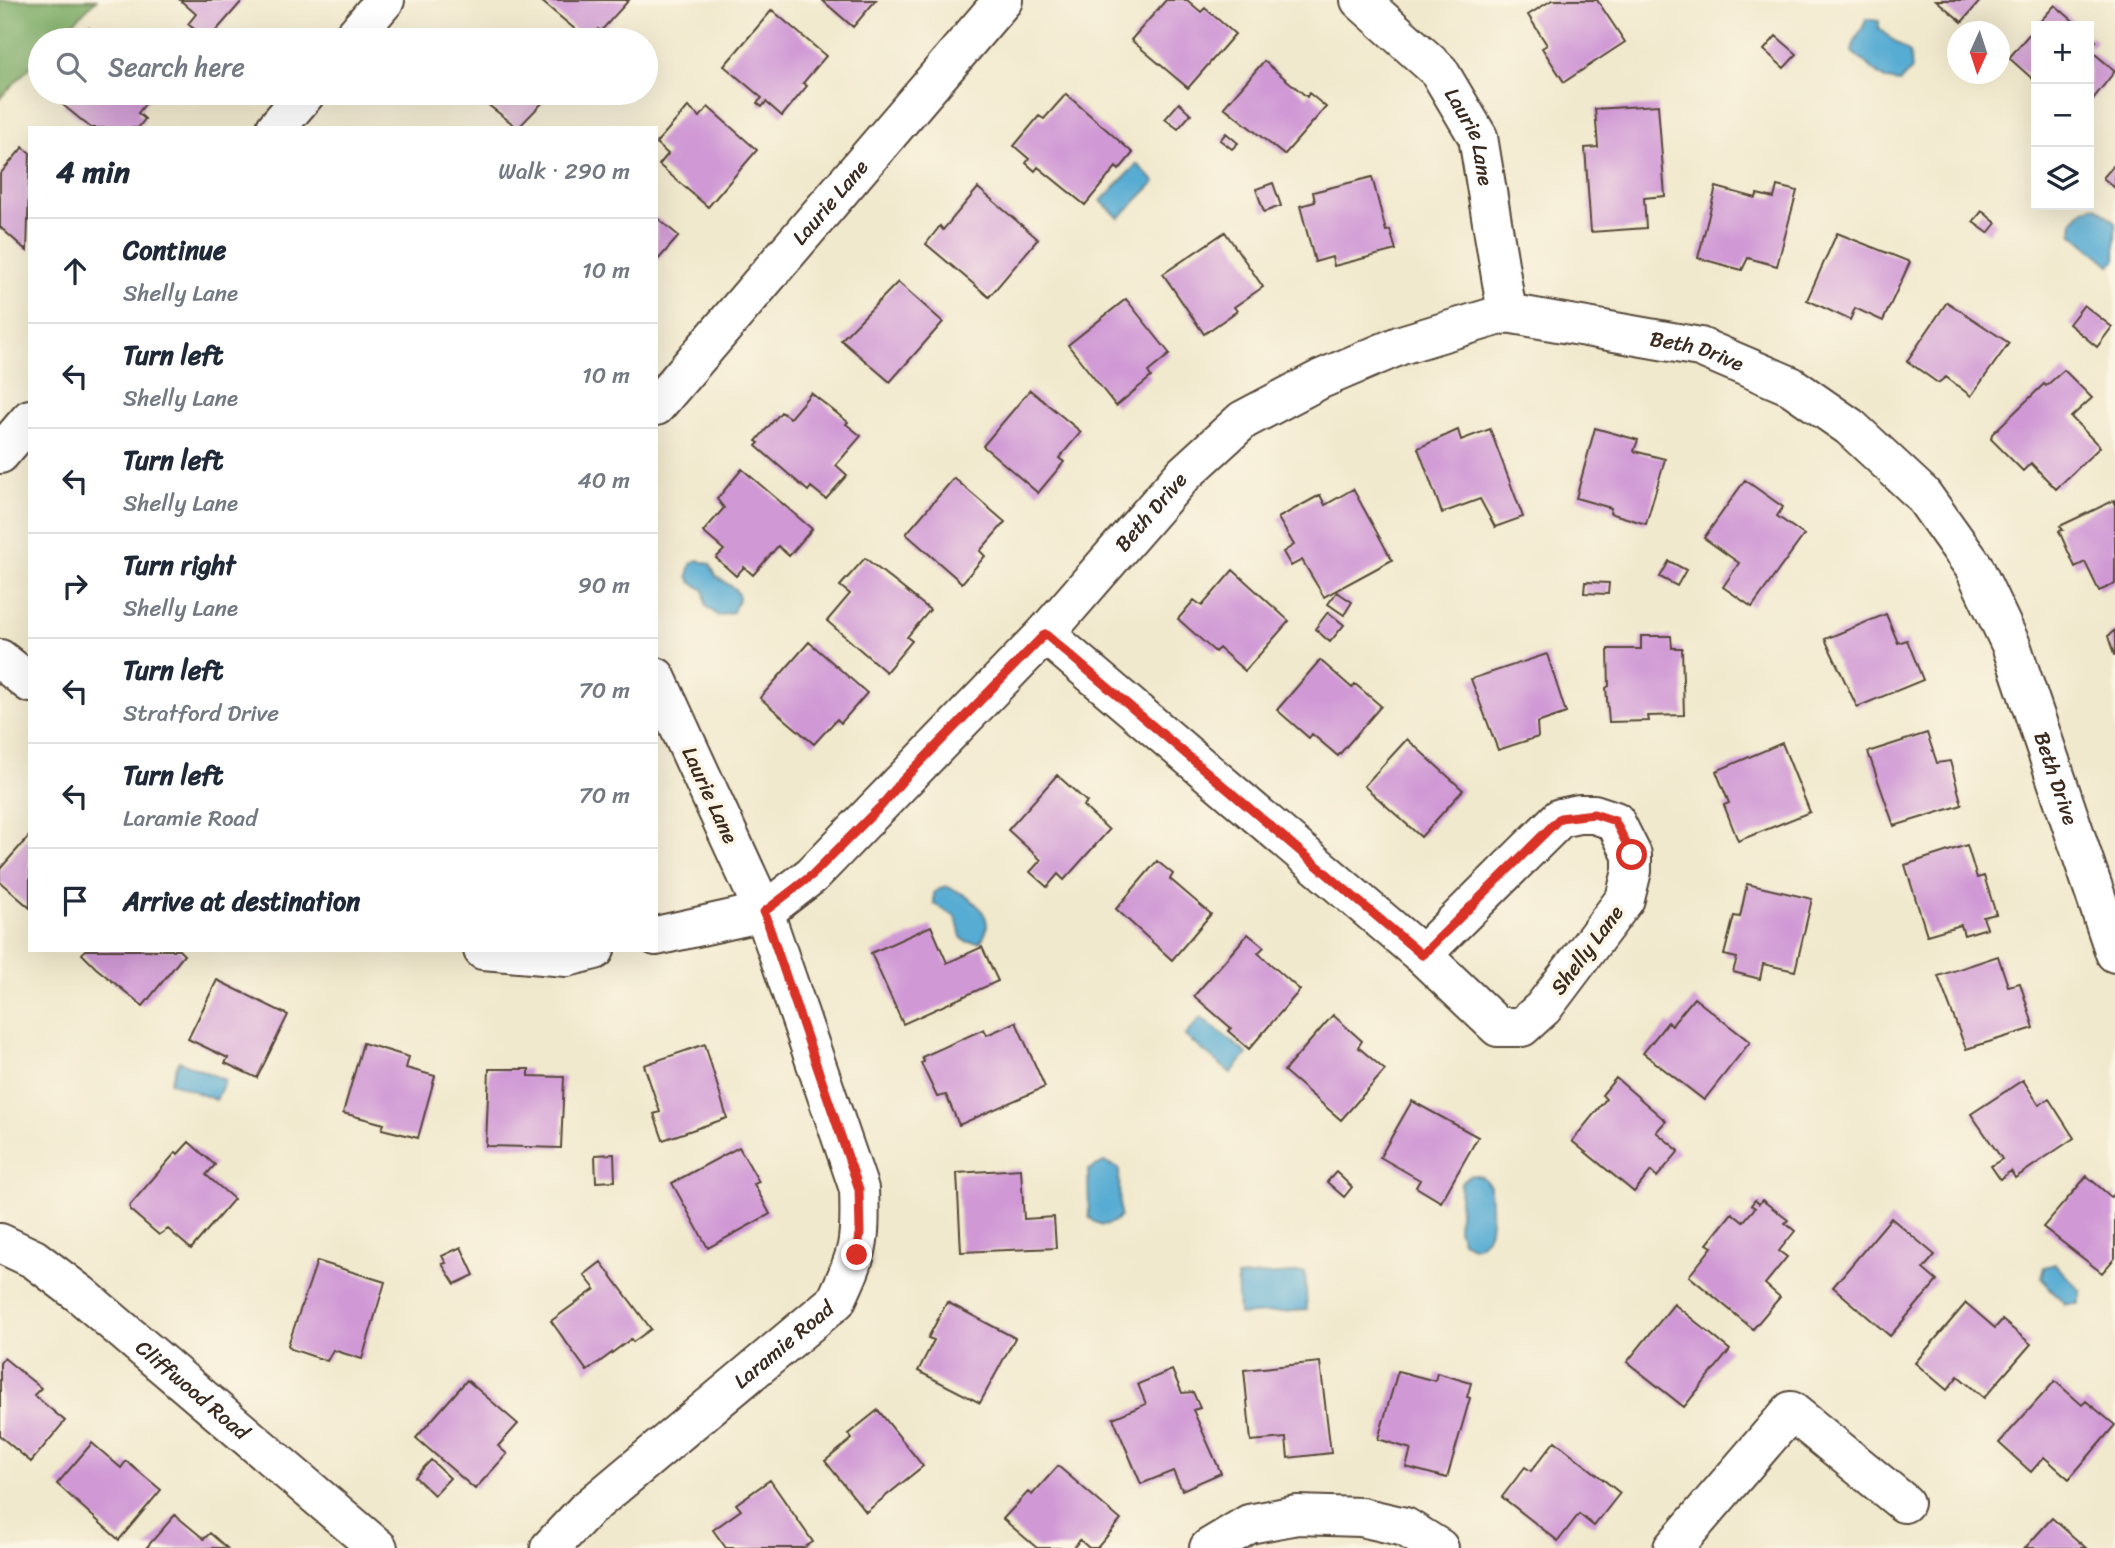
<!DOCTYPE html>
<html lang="en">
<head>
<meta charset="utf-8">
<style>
  body { margin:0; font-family:Sriracha,sans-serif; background:#f6f6f7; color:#1f2937 }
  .controls { position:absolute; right:21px; top:21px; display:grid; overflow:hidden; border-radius:0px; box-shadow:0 7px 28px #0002 }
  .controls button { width:63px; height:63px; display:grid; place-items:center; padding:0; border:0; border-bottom:2px solid #e0e1e3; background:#fff; color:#1f2937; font:35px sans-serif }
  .compass { position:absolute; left:1947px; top:21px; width:63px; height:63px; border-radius:50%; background:#fff; box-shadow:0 7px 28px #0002; rotate:183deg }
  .stop { position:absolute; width:21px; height:21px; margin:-16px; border:5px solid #d93025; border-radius:50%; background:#fff }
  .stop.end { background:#d93025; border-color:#fff; box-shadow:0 2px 7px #0008 }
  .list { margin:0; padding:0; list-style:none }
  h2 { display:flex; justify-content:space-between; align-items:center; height:91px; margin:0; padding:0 28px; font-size:30px }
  h2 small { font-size:23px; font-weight:400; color:#747a83 }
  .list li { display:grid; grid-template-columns:46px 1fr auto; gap:21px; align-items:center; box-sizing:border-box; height:105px; padding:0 28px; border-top:2px solid #e0e1e3 }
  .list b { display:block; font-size:26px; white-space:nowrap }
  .list p { margin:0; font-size:23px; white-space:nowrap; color:#747a83 }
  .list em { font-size:23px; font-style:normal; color:#747a83 }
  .icon { flex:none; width:38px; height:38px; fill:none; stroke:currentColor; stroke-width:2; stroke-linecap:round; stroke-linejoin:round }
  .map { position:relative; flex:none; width:2115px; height:1548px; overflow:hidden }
  .search { position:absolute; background:#fff; box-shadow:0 7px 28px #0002; left:28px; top:28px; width:630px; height:77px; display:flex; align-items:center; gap:18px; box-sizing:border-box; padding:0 24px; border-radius:38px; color:#747a83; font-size:26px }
  .panel { position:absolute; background:#fff; box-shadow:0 7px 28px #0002; left:28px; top:126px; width:630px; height:826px; border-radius:0px }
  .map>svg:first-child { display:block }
</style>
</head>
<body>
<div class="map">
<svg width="2115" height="1548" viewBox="0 0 2115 1548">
  <rect width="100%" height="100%" fill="#fcf5e5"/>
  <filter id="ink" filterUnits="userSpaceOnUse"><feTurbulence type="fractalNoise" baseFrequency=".0143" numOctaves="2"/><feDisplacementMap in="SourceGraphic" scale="14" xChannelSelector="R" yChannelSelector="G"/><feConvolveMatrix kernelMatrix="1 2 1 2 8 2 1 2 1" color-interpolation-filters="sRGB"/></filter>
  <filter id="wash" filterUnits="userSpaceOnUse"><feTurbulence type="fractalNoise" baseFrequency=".00686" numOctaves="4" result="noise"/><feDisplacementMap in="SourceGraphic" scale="28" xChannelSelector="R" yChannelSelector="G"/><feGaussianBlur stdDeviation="1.57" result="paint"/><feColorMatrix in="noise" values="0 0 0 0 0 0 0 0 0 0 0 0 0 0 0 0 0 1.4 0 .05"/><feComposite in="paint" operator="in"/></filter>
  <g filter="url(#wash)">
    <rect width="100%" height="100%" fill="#f1e9cd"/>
    <path fill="#7dac66" stroke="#5c6b42" stroke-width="2" d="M 0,0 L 96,0 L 56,40 L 40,40 L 40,57 L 0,98 Z"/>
    <path fill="#56acd3" stroke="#486b78" stroke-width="2" d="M 1866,19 L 1879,21 L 1879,29 L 1910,53 L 1912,69 L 1900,82 L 1886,80 L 1852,52 C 1853,37 1863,33 1866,19 Z
      M 1137,164 L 1155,182 L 1119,218 L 1101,201 Z
      M 2096,206 L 2115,222 L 2115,261 L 2110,265 L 2072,233 L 2073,220 L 2084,209 Z
      M 697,560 L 710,564 L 716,576 L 735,589 L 739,597 L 733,612 L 718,616 L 706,606 L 704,590 L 691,582 L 688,576 L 691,564 Z
      M 945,886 C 966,893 1002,916 980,942 L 966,942 L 961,937 L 956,917 L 934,904 L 934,892 Z
      M 1201,1017 L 1247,1054 L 1231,1073 L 1185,1036 Z
      M 179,1061 L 225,1080 L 216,1100 L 170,1082 Z
      M 1104,1162 L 1119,1168 L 1120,1216 C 1110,1227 1100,1228 1089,1217 L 1088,1170 Z
      M 1471,1175 L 1482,1177 L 1490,1186 C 1490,1206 1498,1240 1474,1247 L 1462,1241 L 1458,1229 L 1461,1182 Z
      M 2055,1264 L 2081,1291 L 2079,1304 L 2065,1304 L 2041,1278 L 2044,1267 Z
      M 1305,1272 L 1307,1310 L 1239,1315 L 1237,1277 Z"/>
    <g id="blocks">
      <path fill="#d099d5" d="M 180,0 L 243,0 L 208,40 L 188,24 L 196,14 Z
        M 540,0 L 629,0 L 600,32 L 598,29 L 588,40 Z
        M 822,0 L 876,0 L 853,27 Z
        M 1166,0 L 1187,0 L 1201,12 L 1205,8 L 1235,34 L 1188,88 L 1131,40 Z
        M 1552,0 L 1597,0 L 1625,42 L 1564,82 L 1542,48 L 1547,45 L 1528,15 Z
        M 1936,0 L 1981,0 L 1962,22 Z
        M 2055,5 L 2079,26 L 2036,26 Z
        M 772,10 L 826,56 L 803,83 L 807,86 L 782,116 L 766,102 L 762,107 L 757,103 L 762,98 L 724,66 Z
        M 2036,26 L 2036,82 L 2009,58 Z
        M 89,28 L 104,40 L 79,40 Z
        M 2089,35 L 2096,41 L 2089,49 L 2115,71 L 2089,104 Z
        M 1776,36 L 1797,54 L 1784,68 L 1764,50 Z
        M 1264,61 L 1307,97 L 1309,93 L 1326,107 L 1284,155 L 1224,107 Z
        M 74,93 L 154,93 L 138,113 L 145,119 L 138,128 L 91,128 L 63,105 Z
        M 473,93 L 552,93 L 518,128 Z
        M 1066,94 L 1133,153 L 1119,170 L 1116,167 L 1085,205 L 1038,167 L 1035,171 L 1026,163 L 1029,159 L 1014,146 L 1039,116 L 1044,119 Z
        M 1179,103 L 1191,114 L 1178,129 L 1165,119 Z
        M 1658,105 L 1665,196 L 1644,198 L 1646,228 L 1591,232 L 1585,148 L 1598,147 L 1595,109 Z
        M 688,107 L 700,117 L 708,107 L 757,150 L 708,207 L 659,165 L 668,154 L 656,143 Z
        M 1226,133 L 1238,143 L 1232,149 L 1220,140 Z
        M 23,147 L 30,153 L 27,251 L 0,227 L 0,174 Z
        M 2115,164 L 2115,188 L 2103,178 Z
        M 1372,177 L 1386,231 L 1390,230 L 1396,250 L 1334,266 L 1332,257 L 1315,262 L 1300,206 L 1315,202 L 1313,192 Z
        M 1273,183 L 1281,206 L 1264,212 L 1256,189 Z
        M 1777,186 L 1797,191 L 1777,266 L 1748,258 L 1742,270 L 1698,258 L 1716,187 L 1756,198 L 1757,194 L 1774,198 Z
        M 978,188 L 1038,239 L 989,297 L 926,244 L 940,226 L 943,230 Z
        M 1982,211 L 1996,223 L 1988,233 L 1973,222 Z
        M 656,217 L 679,236 L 656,262 Z
        M 1225,232 L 1263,287 L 1234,307 L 1237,311 L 1204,334 L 1163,274 Z
        M 1837,233 L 1910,262 L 1883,321 L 1855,308 L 1850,320 L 1807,300 Z
        M 898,282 L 943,322 L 890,382 L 841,340 Z
        M 1126,299 L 1170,354 L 1148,372 L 1151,377 L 1116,406 L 1068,345 Z
        M 1947,302 L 2009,343 L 1971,396 L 1946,377 L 1938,383 L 1907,361 Z
        M 2084,305 L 2112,327 L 2097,347 L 2069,324 Z
        M 2064,370 L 2092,398 L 2071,417 L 2100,447 L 2056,489 L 2031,463 L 2023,471 L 1991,439 L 1992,434 L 2044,384 L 2046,386 Z
        M 1030,390 L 1081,432 L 1059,458 L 1064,462 L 1038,493 L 983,446 Z
        M 811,393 L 848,422 L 846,424 L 861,436 L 836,465 L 847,475 L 826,499 L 811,487 L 808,491 L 756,446 L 759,443 L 756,441 L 781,412 L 790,418 Z
        M 1595,428 L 1638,440 L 1634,451 L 1665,459 L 1646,524 L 1610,513 L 1611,508 L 1576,498 Z
        M 1490,429 L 1523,517 L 1495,527 L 1480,499 L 1442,513 L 1418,448 L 1458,430 L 1461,440 Z
        M 742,469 L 812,529 L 789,556 L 778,546 L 753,575 L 744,567 L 736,576 L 716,558 L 724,550 L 703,532 L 724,508 L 717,499 Z
        M 954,478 L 1005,522 L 980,551 L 985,556 L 962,583 L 906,534 Z
        M 1745,480 L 1783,507 L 1777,516 L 1804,535 L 1752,607 L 1723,587 L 1739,563 L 1704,538 Z
        M 1353,489 L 1392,560 L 1324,597 L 1302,560 L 1291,566 L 1283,552 L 1294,545 L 1278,518 L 1320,495 L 1325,505 Z
        M 2115,500 L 2115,584 L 2099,591 L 2085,562 L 2075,567 L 2059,531 L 2063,530 L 2060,526 Z
        M 865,558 L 930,610 L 907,637 L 912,641 L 886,672 L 827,621 L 850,594 L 840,586 Z
        M 1669,561 L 1686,570 L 1677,586 L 1660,577 Z
        M 1233,570 L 1289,621 L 1245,671 L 1219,648 L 1215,652 L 1178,619 L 1194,600 L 1202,606 Z
        M 1585,582 L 1609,583 L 1608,594 L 1584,593 Z
        M 1337,592 L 1352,602 L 1344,615 L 1328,604 Z
        M 1328,612 L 1344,625 L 1330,642 L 1315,629 Z
        M 1886,614 L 1898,643 L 1907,640 L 1923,680 L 1857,707 L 1825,639 Z
        M 2115,630 L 2115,655 L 2114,655 L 2108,636 Z
        M 1641,636 L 1671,636 L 1672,648 L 1682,648 L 1684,715 L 1648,716 L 1649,721 L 1609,722 L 1606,688 L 1609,686 L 1608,649 L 1641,649 Z
        M 809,642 L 867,693 L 841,723 L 837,719 L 814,744 L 760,698 Z
        M 1547,654 L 1566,713 L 1537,723 L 1538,737 L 1498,750 L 1471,679 Z
        M 1320,660 L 1352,688 L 1355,684 L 1381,706 L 1338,756 L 1312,734 L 1309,738 L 1277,710 Z
        M 1927,733 L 1937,763 L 1950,761 L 1962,805 L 1894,826 L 1868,752 Z
        M 1407,739 L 1463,790 L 1421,837 L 1364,786 Z
        M 1782,743 L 1810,812 L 1738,841 L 1724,805 L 1729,803 L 1716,771 Z
        M 1057,775 L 1087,802 L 1083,806 L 1109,830 L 1064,880 L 1058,874 L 1047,887 L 1030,872 L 1041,860 L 1008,830 Z
        M 30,835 L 30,908 L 0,882 L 0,869 Z
        M 1967,845 L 1977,878 L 1984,876 L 1996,914 L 1983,917 L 1987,928 L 1964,935 L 1961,925 L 1927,935 L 1905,865 Z
        M 1157,861 L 1173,874 L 1170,879 L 1211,914 L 1172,960 L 1116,909 Z
        M 1747,884 L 1812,899 L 1795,971 L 1763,964 L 1760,979 L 1733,972 L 1737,958 L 1724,955 L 1734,916 L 1740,917 Z
        M 931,926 L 947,963 L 982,947 L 998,981 L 903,1024 L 871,953 Z
        M 1248,934 L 1264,947 L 1258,953 L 1300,990 L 1249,1049 L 1228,1031 L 1231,1028 L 1194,996 Z
        M 85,950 L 179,950 L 184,955 L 143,1006 L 96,968 L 82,954 Z
        M 1998,956 L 2008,986 L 2020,983 L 2034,1028 L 1966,1049 L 1938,976 Z
        M 217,980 L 288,1015 L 257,1078 L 225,1063 L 228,1058 L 188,1039 Z
        M 1694,998 L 1750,1042 L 1704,1100 L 1643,1053 L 1668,1022 L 1672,1025 Z
        M 1333,1015 L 1362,1041 L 1358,1047 L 1385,1070 L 1341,1120 L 1284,1071 Z
        M 1016,1022 L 1045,1087 L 959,1125 L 946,1095 L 937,1097 L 921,1063 L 924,1062 L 922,1057 L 984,1029 L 987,1035 Z
        M 363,1043 L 409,1057 L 406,1068 L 435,1076 L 418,1138 L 382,1129 L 384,1124 L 343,1113 Z
        M 705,1044 L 727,1118 L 663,1140 L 654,1114 L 660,1112 L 644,1065 Z
        M 489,1069 L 529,1069 L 529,1076 L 564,1077 L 561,1148 L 486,1146 Z
        M 1616,1078 L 1666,1121 L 1656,1132 L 1679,1151 L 1657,1177 L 1651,1171 L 1634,1192 L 1572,1141 L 1606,1099 L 1602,1095 Z
        M 2023,1080 L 2039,1105 L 2049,1099 L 2074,1138 L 2015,1178 L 2011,1171 L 2000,1179 L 1991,1166 L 2002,1159 L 1971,1114 Z
        M 1412,1101 L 1478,1137 L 1441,1202 L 1416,1187 L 1420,1180 L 1380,1157 Z
        M 189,1142 L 215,1165 L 206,1175 L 234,1199 L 191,1249 L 168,1229 L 159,1235 L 130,1210 L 130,1205 L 176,1152 L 178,1154 Z
        M 739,1147 L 759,1182 L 754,1184 L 770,1214 L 708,1248 L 672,1183 Z
        M 614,1154 L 615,1181 L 596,1182 L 595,1155 Z
        M 1021,1169 L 1024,1219 L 1054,1217 L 1056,1248 L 961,1252 L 957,1173 Z
        M 1336,1172 L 1352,1187 L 1344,1197 L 1327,1182 Z
        M 2087,1176 L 2111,1197 L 2115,1193 L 2115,1258 L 2102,1273 L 2043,1227 Z
        M 1755,1200 L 1759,1204 L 1762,1200 L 1788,1220 L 1785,1223 L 1795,1231 L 1779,1251 L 1787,1257 L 1765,1284 L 1780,1297 L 1753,1329 L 1689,1276 L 1712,1247 L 1707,1244 L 1732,1213 L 1743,1222 L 1755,1208 L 1751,1205 Z
        M 1891,1218 L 1935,1255 L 1923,1269 L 1937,1281 L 1890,1336 L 1833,1287 Z
        M 461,1247 L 474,1275 L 455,1284 L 442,1264 L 446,1263 L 442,1256 Z
        M 317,1261 L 385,1282 L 362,1359 L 333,1350 L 327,1361 L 291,1349 L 288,1345 Z
        M 601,1262 L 651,1329 L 633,1342 L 631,1339 L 587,1371 L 551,1321 L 595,1289 L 584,1275 Z
        M 947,1302 L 1015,1338 L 980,1403 L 918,1371 L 934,1340 L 928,1338 Z
        M 1966,1303 L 1995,1328 L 2002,1320 L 2031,1344 L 1984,1398 L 1958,1376 L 1947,1390 L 1915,1363 Z
        M 1674,1304 L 1730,1350 L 1684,1407 L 1627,1362 Z
        M 4,1358 L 41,1388 L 34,1395 L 65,1421 L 31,1462 L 0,1436 L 0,1363 Z
        M 1320,1362 L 1331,1453 L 1288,1458 L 1286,1438 L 1251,1441 L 1244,1370 Z
        M 1172,1370 L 1182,1393 L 1193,1392 L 1200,1408 L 1193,1410 L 1221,1473 L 1182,1490 L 1173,1471 L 1141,1484 L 1113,1418 L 1146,1404 L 1138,1384 Z
        M 1398,1371 L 1435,1381 L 1437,1373 L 1471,1383 L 1467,1397 L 1470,1398 L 1447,1478 L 1406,1467 L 1411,1449 L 1378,1439 Z
        M 467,1380 L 518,1424 L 498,1446 L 507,1454 L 475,1489 L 416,1438 Z
        M 2055,1381 L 2082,1405 L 2086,1401 L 2115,1425 L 2069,1479 L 2044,1457 L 2031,1472 L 1999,1443 Z
        M 878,1410 L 923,1466 L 866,1512 L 825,1461 L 852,1439 L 848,1434 Z
        M 1555,1441 L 1620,1493 L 1594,1526 L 1579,1514 L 1558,1541 L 1502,1497 L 1525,1467 L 1531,1471 Z
        M 92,1443 L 121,1468 L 126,1461 L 161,1490 L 119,1540 L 57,1484 Z
        M 431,1460 L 450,1478 L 434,1495 L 415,1477 Z
        M 1058,1466 L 1121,1520 L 1097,1548 L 1089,1548 L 1080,1540 L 1073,1548 L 1037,1548 L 1003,1519 L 1028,1492 L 1032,1495 Z
        M 770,1480 L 813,1542 L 803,1548 L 726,1548 L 713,1530 L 741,1510 L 736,1504 Z
        M 175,1515 L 204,1539 L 210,1533 L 227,1548 L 146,1548 Z
        M 2052,1518 L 2086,1548 L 2025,1548 Z"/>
    </g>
  </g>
  <g filter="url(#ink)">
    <use href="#blocks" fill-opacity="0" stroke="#564738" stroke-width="2"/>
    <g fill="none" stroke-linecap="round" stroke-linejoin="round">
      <g stroke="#564738" stroke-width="42">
        <g id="minor">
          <path id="s1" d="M 1360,0 L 1439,71 L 1478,137 L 1507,313"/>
          <path d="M 351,40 L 385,0"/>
          <path d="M 276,128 L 306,93"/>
          <path id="s2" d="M 656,406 L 1003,0"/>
          <path d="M 0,454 L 30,419"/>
          <path d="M 1045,634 L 1422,955"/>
          <path d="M 0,659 L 30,683"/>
          <path d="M 1579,814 L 1594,814 L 1615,821 L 1632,855 L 1632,871 L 1625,899 L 1543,1008 L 1522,1027 L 1498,1027 L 1422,955 L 1560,818 Z"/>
          <path id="s3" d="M 656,936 L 764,912 L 812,875 L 1045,634 L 1184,474 L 1243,420 L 1321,379 L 1401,345 L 1507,313 L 1700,347 L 1791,386 L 1850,427 L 1922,494 L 1974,567 L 2011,645 L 2115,953"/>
          <path d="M 483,950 L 567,957 L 595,950"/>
          <path id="s4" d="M 0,1243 L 34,1259 L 80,1294 L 378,1548"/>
          <path id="s5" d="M 550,1548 L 585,1511 L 836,1301 C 859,1252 861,1243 859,1189 L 764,912 L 656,677"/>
          <path d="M 1209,1548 L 1249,1524 L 1297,1515 L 1361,1517 L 1405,1527 L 1439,1548"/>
          <path d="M 1673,1548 L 1791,1411 L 1904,1503"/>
        </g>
      </g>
      <use href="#minor" stroke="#fff" stroke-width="38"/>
    </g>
  </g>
  <g fill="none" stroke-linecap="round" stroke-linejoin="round" filter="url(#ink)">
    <path stroke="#d93025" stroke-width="9" d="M 857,1255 L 860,1233 L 859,1189 L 764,912 L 812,875 L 881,806 L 903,780 L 1045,634 L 1422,955 L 1560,818 L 1594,814 L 1615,821 L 1632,855"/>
  </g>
  <g text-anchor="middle" stroke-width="7" stroke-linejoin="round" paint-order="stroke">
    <g font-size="21" fill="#3b2a1e" stroke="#fcf5e5">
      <text dy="7" stroke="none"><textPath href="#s1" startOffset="180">Laurie Lane</textPath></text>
      <text dy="7" stroke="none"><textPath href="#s2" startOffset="268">Laurie Lane</textPath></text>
      <text dy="7" stroke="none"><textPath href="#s3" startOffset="1278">Beth Drive</textPath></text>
      <text dy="7" stroke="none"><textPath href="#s3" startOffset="668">Beth Drive</textPath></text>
      <text dy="7" stroke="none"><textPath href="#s3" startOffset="1866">Beth Drive</textPath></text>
      <text transform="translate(710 795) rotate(65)" y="7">Laurie Lane</text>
      <text transform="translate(1587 950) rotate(-53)" y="7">Shelly Lane</text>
      <text dy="7" stroke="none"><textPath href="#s5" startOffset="310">Laramie Road</textPath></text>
      <text dy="7" stroke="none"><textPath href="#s4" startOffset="243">Cliffwood Road</textPath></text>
    </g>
  </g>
</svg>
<div class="controls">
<button>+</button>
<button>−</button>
<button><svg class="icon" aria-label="layers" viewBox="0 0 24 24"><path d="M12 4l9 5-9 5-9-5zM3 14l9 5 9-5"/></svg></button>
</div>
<svg class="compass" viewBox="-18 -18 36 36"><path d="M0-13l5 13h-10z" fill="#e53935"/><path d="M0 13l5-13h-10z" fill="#747a83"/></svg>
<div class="stop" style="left:1632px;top:855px"></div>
<div class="stop end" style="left:857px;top:1255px"></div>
<div class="search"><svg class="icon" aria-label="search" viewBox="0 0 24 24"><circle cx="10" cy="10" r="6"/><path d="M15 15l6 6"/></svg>Search here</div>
<section class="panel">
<h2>4 min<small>Walk · 290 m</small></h2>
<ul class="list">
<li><svg class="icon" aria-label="ahead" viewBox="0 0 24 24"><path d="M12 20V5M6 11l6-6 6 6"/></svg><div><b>Continue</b><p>Shelly Lane</p></div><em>10 m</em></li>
<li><svg class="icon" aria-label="left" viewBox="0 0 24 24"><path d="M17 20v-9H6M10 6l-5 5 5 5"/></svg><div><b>Turn left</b><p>Shelly Lane</p></div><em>10 m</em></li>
<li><svg class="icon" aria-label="left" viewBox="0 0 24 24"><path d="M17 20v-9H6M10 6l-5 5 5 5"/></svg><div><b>Turn left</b><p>Shelly Lane</p></div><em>40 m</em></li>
<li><svg class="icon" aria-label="right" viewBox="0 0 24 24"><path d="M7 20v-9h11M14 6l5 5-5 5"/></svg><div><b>Turn right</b><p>Shelly Lane</p></div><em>90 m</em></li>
<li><svg class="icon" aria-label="left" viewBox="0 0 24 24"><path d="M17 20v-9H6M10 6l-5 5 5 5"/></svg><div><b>Turn left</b><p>Stratford Drive</p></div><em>70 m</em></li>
<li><svg class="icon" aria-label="left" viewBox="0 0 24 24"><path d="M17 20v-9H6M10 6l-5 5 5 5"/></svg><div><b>Turn left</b><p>Laramie Road</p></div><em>70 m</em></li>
<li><svg class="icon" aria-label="arrive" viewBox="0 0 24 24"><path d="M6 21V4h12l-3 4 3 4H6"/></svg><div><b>Arrive at destination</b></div></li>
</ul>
</section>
</div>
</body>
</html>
